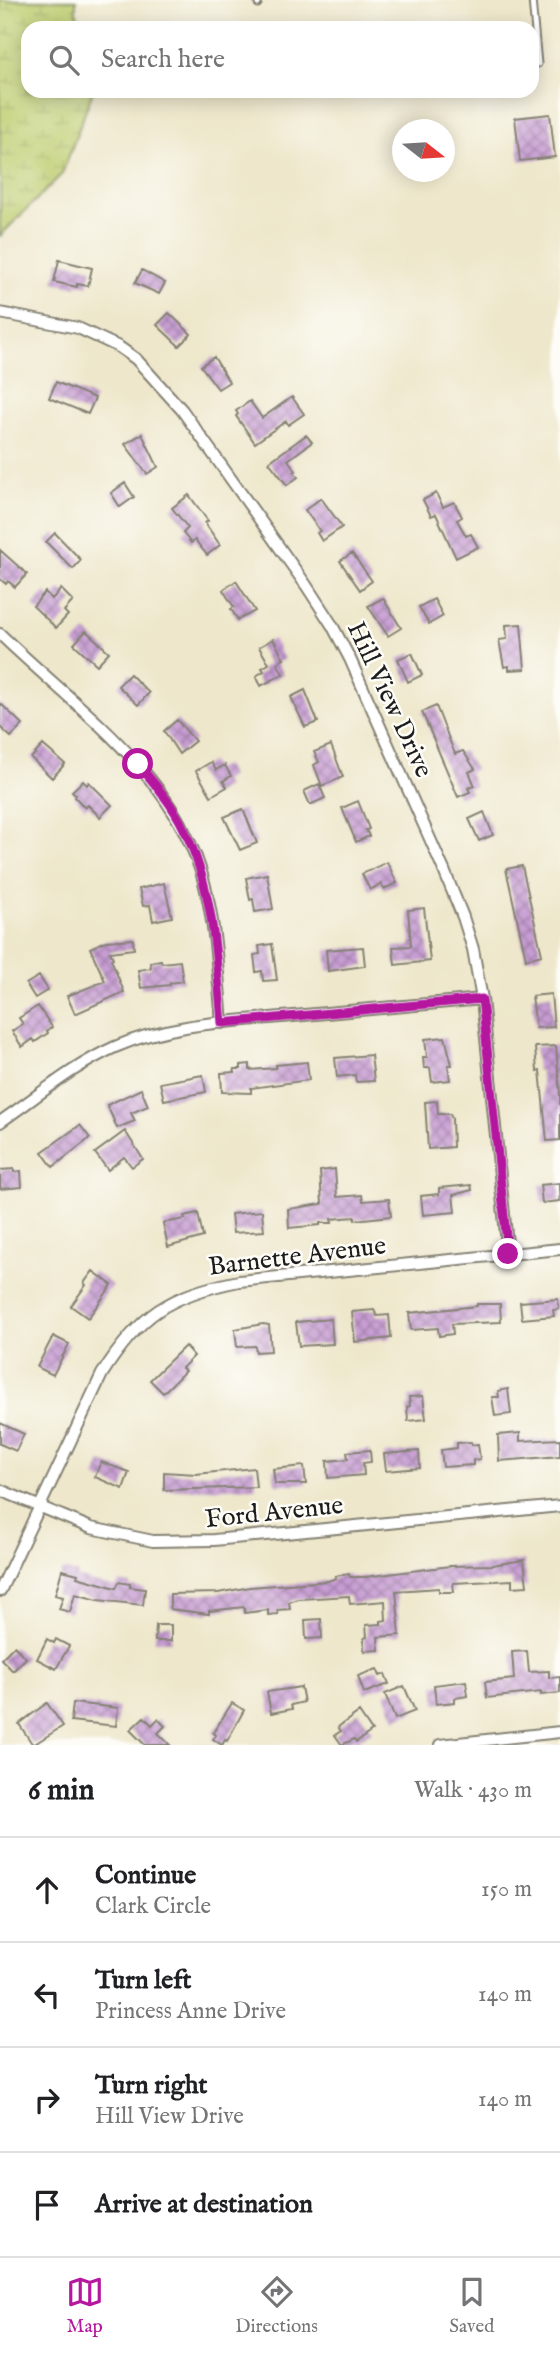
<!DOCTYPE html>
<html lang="en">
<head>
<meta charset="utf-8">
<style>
  body { margin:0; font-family:"IM FELL English",serif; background:#f2f2f2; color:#202124 }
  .compass { position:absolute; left:392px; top:119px; width:63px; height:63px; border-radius:50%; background:#fff; box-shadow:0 4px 18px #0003; rotate:107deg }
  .stop { position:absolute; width:21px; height:21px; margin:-16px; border:5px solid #b5179e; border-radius:50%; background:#fff }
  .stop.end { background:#b5179e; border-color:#fff; box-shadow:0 2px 7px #0008 }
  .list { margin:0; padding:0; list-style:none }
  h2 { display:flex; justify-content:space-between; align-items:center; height:91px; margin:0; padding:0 28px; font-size:30px }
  h2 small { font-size:23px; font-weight:400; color:#757577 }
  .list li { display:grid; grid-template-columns:46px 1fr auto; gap:21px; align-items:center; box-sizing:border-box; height:105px; padding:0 28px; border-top:2px solid #e0e0e0 }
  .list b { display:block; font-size:26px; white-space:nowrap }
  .list p { margin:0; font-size:23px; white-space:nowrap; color:#757577 }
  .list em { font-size:23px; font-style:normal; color:#757577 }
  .icon { flex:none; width:38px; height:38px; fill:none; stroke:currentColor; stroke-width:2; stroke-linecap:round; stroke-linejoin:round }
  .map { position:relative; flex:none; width:560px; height:1745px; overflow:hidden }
  .search { position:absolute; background:#fff; box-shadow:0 4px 18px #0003; left:21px; right:21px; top:21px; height:77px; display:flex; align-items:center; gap:18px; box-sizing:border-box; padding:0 24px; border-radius:21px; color:#757577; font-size:26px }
  .sheet { height:511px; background:#fff }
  nav { display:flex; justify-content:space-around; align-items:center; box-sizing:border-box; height:98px; border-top:2px solid #e0e0e0; background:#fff; font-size:19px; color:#757577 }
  nav a { display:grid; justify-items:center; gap:4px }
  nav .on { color:#b5179e }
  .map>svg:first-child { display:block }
</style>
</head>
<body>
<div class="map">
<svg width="560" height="1745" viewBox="0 0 560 1745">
  <defs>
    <pattern id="wetland-marsh" width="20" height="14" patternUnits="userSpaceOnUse" patternTransform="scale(1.75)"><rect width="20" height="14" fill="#becd6f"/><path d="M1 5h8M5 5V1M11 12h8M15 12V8" fill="none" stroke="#a3af60"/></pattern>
    <pattern id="building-cross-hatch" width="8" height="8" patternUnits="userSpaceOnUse" patternTransform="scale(1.75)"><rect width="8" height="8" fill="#c79dd3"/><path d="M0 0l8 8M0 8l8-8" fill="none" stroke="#a17faa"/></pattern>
  </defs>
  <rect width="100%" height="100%" fill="#fdfcf7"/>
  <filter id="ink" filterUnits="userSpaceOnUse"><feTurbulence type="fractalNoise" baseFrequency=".0143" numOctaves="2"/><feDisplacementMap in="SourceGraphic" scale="14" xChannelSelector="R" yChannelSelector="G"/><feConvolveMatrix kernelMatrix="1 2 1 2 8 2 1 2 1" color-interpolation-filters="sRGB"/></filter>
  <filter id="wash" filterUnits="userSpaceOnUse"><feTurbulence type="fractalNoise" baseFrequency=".00686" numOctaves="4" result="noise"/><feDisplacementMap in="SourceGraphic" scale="28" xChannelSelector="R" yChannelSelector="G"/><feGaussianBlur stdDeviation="1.57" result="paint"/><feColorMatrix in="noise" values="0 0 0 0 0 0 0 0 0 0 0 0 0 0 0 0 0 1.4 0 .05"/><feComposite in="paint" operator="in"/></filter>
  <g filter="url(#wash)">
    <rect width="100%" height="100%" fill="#eee7cb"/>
    <path fill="url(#wetland-marsh)" stroke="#6d7446" stroke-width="2" d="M 0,0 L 76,0 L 76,11 L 81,28 L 28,28 L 28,91 L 93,91 L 62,174 L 0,236 Z"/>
    <g id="blocks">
      <path fill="url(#building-cross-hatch)" d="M 550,114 L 555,157 L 520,161 L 515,118 Z
        M 59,260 L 92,268 L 88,286 L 77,284 L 77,287 L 54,282 Z
        M 142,270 L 165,283 L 159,294 L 135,283 Z
        M 169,313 L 191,334 L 179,346 L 157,325 Z
        M 214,357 L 229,382 L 218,389 L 201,366 Z
        M 56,382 L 95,398 L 88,414 L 49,398 Z
        M 292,397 L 304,414 L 288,425 L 286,421 L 255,443 L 236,416 L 238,414 L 236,411 L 250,401 L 262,418 Z
        M 142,434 L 158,467 L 147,474 L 125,444 Z
        M 306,435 L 312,442 L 288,460 L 296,471 L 294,472 L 298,477 L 287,485 L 269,462 Z
        M 125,483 L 134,497 L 120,507 L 111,493 Z
        M 436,493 L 443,507 L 454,502 L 462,517 L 457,520 L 466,536 L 471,534 L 478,547 L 456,558 L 436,514 L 431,516 L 423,500 Z
        M 189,495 L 208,521 L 205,523 L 220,545 L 207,555 L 195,540 L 191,543 L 183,533 L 188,528 L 172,508 Z
        M 321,498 L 342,527 L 322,541 L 317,533 L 320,531 L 305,510 Z
        M 55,533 L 81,560 L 73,569 L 46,542 Z
        M 0,550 L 27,574 L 15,587 L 8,581 L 6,584 L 0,579 Z
        M 352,553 L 372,581 L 360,590 L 340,561 Z
        M 236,581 L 255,611 L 238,620 L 231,609 L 234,607 L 223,590 Z
        M 61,589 L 73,601 L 64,611 L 68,615 L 56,628 L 33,606 L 45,592 L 52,599 Z
        M 383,598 L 401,628 L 388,636 L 368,606 Z
        M 434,599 L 443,616 L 429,624 L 419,607 Z
        M 521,624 L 525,669 L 509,670 L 509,666 L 504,667 L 499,640 L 507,639 L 506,625 Z
        M 86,631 L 109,652 L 97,665 L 74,644 Z
        M 273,639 L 284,659 L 277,663 L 283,674 L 261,686 L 256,676 L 264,671 L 262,668 L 269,664 L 259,647 Z
        M 412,653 L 422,675 L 408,682 L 398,659 Z
        M 130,674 L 149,693 L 138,705 L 118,686 Z
        M 305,690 L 318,722 L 305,727 L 291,697 Z
        M 0,703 L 23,725 L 11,737 L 0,727 Z
        M 436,706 L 455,754 L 463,751 L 475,769 L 469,772 L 475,786 L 468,788 L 470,792 L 458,797 L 422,712 Z
        M 177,720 L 195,741 L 179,754 L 164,731 Z
        M 43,745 L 65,764 L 52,778 L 31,758 Z
        M 331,745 L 343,777 L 322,786 L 314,765 L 319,762 L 314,752 Z
        M 211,762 L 216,770 L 225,765 L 231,776 L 223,781 L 227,787 L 211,796 L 196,771 Z
        M 83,781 L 87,785 L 89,782 L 112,805 L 100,817 L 88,805 L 85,808 L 75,797 L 76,795 L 72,791 Z
        M 319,784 L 325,798 L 310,805 L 304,791 Z
        M 358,801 L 369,829 L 366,830 L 369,836 L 356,842 L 342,808 Z
        M 243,809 L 257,843 L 240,850 L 224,817 Z
        M 484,812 L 493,835 L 479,841 L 469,819 Z
        M 387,862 L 397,883 L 384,889 L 381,884 L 370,890 L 362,874 Z
        M 522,866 L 542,955 L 526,959 L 506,869 Z
        M 267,874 L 273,909 L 255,912 L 253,899 L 250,900 L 246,878 Z
        M 164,883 L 172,917 L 153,921 L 150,905 L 143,906 L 139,889 Z
        M 424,908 L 430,961 L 395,965 L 393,947 L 411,946 L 408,910 Z
        M 133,939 L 134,949 L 110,952 L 113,958 L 111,959 L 124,992 L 75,1014 L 67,996 L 105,981 L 90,948 L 106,941 Z
        M 272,944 L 277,980 L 263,981 L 262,971 L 256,972 L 254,955 L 260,954 L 259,946 Z
        M 363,947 L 365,966 L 328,971 L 326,950 Z
        M 161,960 L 162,963 L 180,961 L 183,981 L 170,983 L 170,985 L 141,988 L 138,970 L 151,968 L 150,962 Z
        M 39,976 L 48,990 L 35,998 L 26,984 Z
        M 551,994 L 554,1027 L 536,1028 L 532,996 Z
        M 38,1006 L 52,1027 L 47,1031 L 48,1033 L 35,1042 L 33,1039 L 22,1047 L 12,1031 L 23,1024 L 19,1018 Z
        M 445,1037 L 452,1065 L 448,1065 L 450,1080 L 432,1082 L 430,1068 L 424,1068 L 423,1057 L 427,1057 L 425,1039 Z
        M 556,1046 L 560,1094 L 560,1140 L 547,1141 L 540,1070 L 537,1071 L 535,1047 Z
        M 371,1055 L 374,1081 L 356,1082 L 355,1075 L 337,1077 L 335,1058 Z
        M 307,1062 L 309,1080 L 251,1088 L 251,1093 L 222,1092 L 221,1073 L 235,1072 L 234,1069 L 241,1069 L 241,1065 L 250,1064 L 250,1070 L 276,1068 L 276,1065 Z
        M 203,1075 L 206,1092 L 164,1100 L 160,1083 Z
        M 141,1089 L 148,1106 L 131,1113 L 135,1121 L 117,1128 L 107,1105 Z
        M 437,1101 L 438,1114 L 450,1114 L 452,1119 L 453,1147 L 428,1149 L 425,1102 Z
        M 80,1125 L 90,1138 L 53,1167 L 42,1152 Z
        M 125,1131 L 143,1159 L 132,1167 L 124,1157 L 108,1170 L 95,1153 Z
        M 14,1169 L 14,1172 L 21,1171 L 22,1187 L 0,1189 L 0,1170 Z
        M 335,1169 L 337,1197 L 362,1195 L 363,1201 L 389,1199 L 391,1216 L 355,1220 L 355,1217 L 331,1219 L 332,1223 L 320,1223 L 320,1225 L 289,1228 L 288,1209 L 322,1204 L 320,1171 Z
        M 560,1183 L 560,1201 L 542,1203 L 540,1185 Z
        M 471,1185 L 472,1190 L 453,1195 L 455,1212 L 423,1215 L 421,1196 L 439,1194 L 439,1188 Z
        M 262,1211 L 264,1231 L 233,1233 L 231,1214 Z
        M 198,1213 L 203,1237 L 168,1247 L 163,1223 L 185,1219 L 184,1216 Z
        M 93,1271 L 112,1285 L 88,1318 L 71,1306 L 86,1285 L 84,1283 Z
        M 558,1299 L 559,1309 L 553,1310 L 554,1316 L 522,1319 L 520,1302 Z
        M 477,1304 L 500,1304 L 501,1322 L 452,1324 L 453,1334 L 439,1336 L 438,1328 L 411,1330 L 409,1313 L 477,1306 Z
        M 374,1310 L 377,1316 L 389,1315 L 391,1338 L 355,1342 L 352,1312 Z
        M 331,1319 L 333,1344 L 299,1346 L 296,1322 Z
        M 263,1324 L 269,1325 L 271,1351 L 256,1352 L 255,1346 L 237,1347 L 235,1329 Z
        M 53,1336 L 69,1344 L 53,1375 L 37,1367 Z
        M 185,1346 L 194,1356 L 182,1368 L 185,1371 L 163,1393 L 150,1380 Z
        M 508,1389 L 511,1414 L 495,1416 L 492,1397 L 499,1397 L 498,1391 Z
        M 423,1396 L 426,1419 L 408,1421 L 407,1407 L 410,1406 L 409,1397 Z
        M 0,1423 L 24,1434 L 16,1451 L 0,1444 Z
        M 520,1433 L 520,1441 L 560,1439 L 560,1456 L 499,1461 L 498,1435 Z
        M 471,1442 L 472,1445 L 478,1444 L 480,1459 L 473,1460 L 473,1465 L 443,1467 L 441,1450 L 457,1448 L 457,1443 Z
        M 370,1450 L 371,1462 L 363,1463 L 364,1475 L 328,1478 L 327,1461 L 348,1459 L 347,1452 Z
        M 419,1451 L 420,1468 L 386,1471 L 384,1454 Z
        M 101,1462 L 129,1472 L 123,1489 L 95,1477 Z
        M 304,1466 L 306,1484 L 275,1484 L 273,1469 Z
        M 254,1468 L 256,1487 L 164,1490 L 164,1472 L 196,1474 Z
        M 524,1560 L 527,1586 L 512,1587 L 512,1580 L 494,1581 L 453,1583 L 454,1592 L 439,1592 L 439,1588 L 396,1591 L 400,1635 L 378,1637 L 379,1650 L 364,1651 L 364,1638 L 367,1637 L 366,1625 L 381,1624 L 381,1621 L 386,1620 L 385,1601 L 350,1604 L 349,1596 L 298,1599 L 289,1602 L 290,1609 L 277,1610 L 278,1614 L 268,1615 L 268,1610 L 245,1613 L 244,1607 L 209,1611 L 209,1614 L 170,1609 L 170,1594 L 218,1593 L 250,1587 L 328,1581 L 336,1578 L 335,1576 L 349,1574 L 350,1577 L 365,1577 L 450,1566 L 492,1565 Z
        M 62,1570 L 78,1574 L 77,1577 L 116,1588 L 119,1582 L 130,1584 L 130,1587 L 145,1589 L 143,1605 L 98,1600 L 75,1594 L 70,1612 L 59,1609 L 63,1597 L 55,1595 Z
        M 321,1619 L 322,1638 L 306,1639 L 305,1620 Z
        M 156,1625 L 171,1625 L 171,1641 L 155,1641 Z
        M 47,1639 L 54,1643 L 56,1639 L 69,1646 L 56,1669 L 37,1659 Z
        M 14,1646 L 26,1658 L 13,1671 L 1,1659 Z
        M 527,1651 L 529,1672 L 549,1671 L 549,1678 L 560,1677 L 560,1693 L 541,1695 L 541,1692 L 487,1698 L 485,1682 L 514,1679 L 512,1652 Z
        M 377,1669 L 380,1676 L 385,1674 L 389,1684 L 364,1693 L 358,1676 Z
        M 466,1681 L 468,1696 L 455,1698 L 455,1702 L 436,1704 L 434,1685 Z
        M 404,1686 L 415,1711 L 395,1719 L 385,1694 Z
        M 301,1687 L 304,1702 L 291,1705 L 292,1709 L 271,1713 L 267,1692 Z
        M 47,1703 L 63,1726 L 33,1745 L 19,1724 Z
        M 73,1703 L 118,1708 L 116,1726 L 71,1721 Z
        M 232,1703 L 244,1710 L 227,1741 L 225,1740 L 222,1745 L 213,1739 L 216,1735 L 213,1733 Z
        M 359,1712 L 372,1731 L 356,1742 L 354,1739 L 342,1745 L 335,1735 L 341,1731 L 338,1727 Z
        M 144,1717 L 152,1725 L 158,1719 L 165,1726 L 158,1733 L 170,1745 L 145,1745 L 130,1730 Z"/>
    </g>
  </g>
  <g filter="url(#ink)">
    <use href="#blocks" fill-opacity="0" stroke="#858274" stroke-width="2"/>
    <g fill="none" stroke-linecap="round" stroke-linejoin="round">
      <g stroke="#858274" stroke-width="9">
        <path id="service" d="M 532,0 L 538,64
          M 258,4 L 259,0"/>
      </g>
      <g stroke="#858274" stroke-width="14">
        <path id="minor" d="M 0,313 L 78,328 L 119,347 L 136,359 L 182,410 L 306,585 L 332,625 L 350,659 L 443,868 L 463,917 L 473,949 L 482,999 L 508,1254
          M 0,634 C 77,709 178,775 205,886 C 216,930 218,977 222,1023
          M 0,1122 C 38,1096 73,1066 115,1047 C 168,1024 226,1022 282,1017 C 348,1011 415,1005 482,999
          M 0,1490 L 91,1528 L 153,1541 L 214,1540 L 560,1506
          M 0,1591 L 102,1374 C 140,1314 169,1295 239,1281 L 560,1249
          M 440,1745 L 560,1732"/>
      </g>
      <use href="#service" stroke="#fff" stroke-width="5"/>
      <use href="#minor" stroke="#fff" stroke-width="10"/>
    </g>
  </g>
  <g fill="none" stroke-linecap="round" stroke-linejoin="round" filter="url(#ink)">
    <path stroke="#b5179e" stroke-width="9" d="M 138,764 C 155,784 173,805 184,829 C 214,890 216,957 222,1023 L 482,999 L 508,1254"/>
  </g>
  <g text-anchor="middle" stroke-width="5" stroke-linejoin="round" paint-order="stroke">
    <g font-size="26" fill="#1c1c1c" stroke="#fdfcf7">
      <text transform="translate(391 699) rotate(65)" y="9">Hill View Drive</text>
      <text transform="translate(297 1255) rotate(-7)" y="9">Barnette Avenue</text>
      <text transform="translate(274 1511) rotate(-6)" y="9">Ford Avenue</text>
    </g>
  </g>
</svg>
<svg class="compass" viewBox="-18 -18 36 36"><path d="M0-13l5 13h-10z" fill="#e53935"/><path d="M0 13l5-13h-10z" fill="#757577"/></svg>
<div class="stop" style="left:138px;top:764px"></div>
<div class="stop end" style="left:508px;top:1254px"></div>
<div class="search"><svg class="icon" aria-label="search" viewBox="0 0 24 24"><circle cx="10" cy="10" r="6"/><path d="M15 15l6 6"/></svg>Search here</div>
</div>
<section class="sheet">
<h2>6 min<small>Walk · 430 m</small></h2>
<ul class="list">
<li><svg class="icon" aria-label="ahead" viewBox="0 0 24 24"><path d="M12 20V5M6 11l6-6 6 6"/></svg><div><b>Continue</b><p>Clark Circle</p></div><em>150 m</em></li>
<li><svg class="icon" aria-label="left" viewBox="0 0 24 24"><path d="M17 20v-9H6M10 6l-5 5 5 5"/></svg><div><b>Turn left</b><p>Princess Anne Drive</p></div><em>140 m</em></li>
<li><svg class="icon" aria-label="right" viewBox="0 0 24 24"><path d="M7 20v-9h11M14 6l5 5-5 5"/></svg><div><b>Turn right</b><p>Hill View Drive</p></div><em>140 m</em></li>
<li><svg class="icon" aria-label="arrive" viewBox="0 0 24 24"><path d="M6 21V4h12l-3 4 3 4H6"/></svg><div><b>Arrive at destination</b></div></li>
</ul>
</section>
<nav>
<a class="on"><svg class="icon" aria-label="map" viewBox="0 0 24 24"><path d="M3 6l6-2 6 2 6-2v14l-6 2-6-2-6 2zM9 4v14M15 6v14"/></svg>Map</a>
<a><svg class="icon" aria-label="directions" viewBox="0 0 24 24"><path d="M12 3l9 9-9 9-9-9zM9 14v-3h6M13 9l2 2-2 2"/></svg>Directions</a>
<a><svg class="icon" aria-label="saved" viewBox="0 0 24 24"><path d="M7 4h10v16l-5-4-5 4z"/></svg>Saved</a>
</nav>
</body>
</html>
